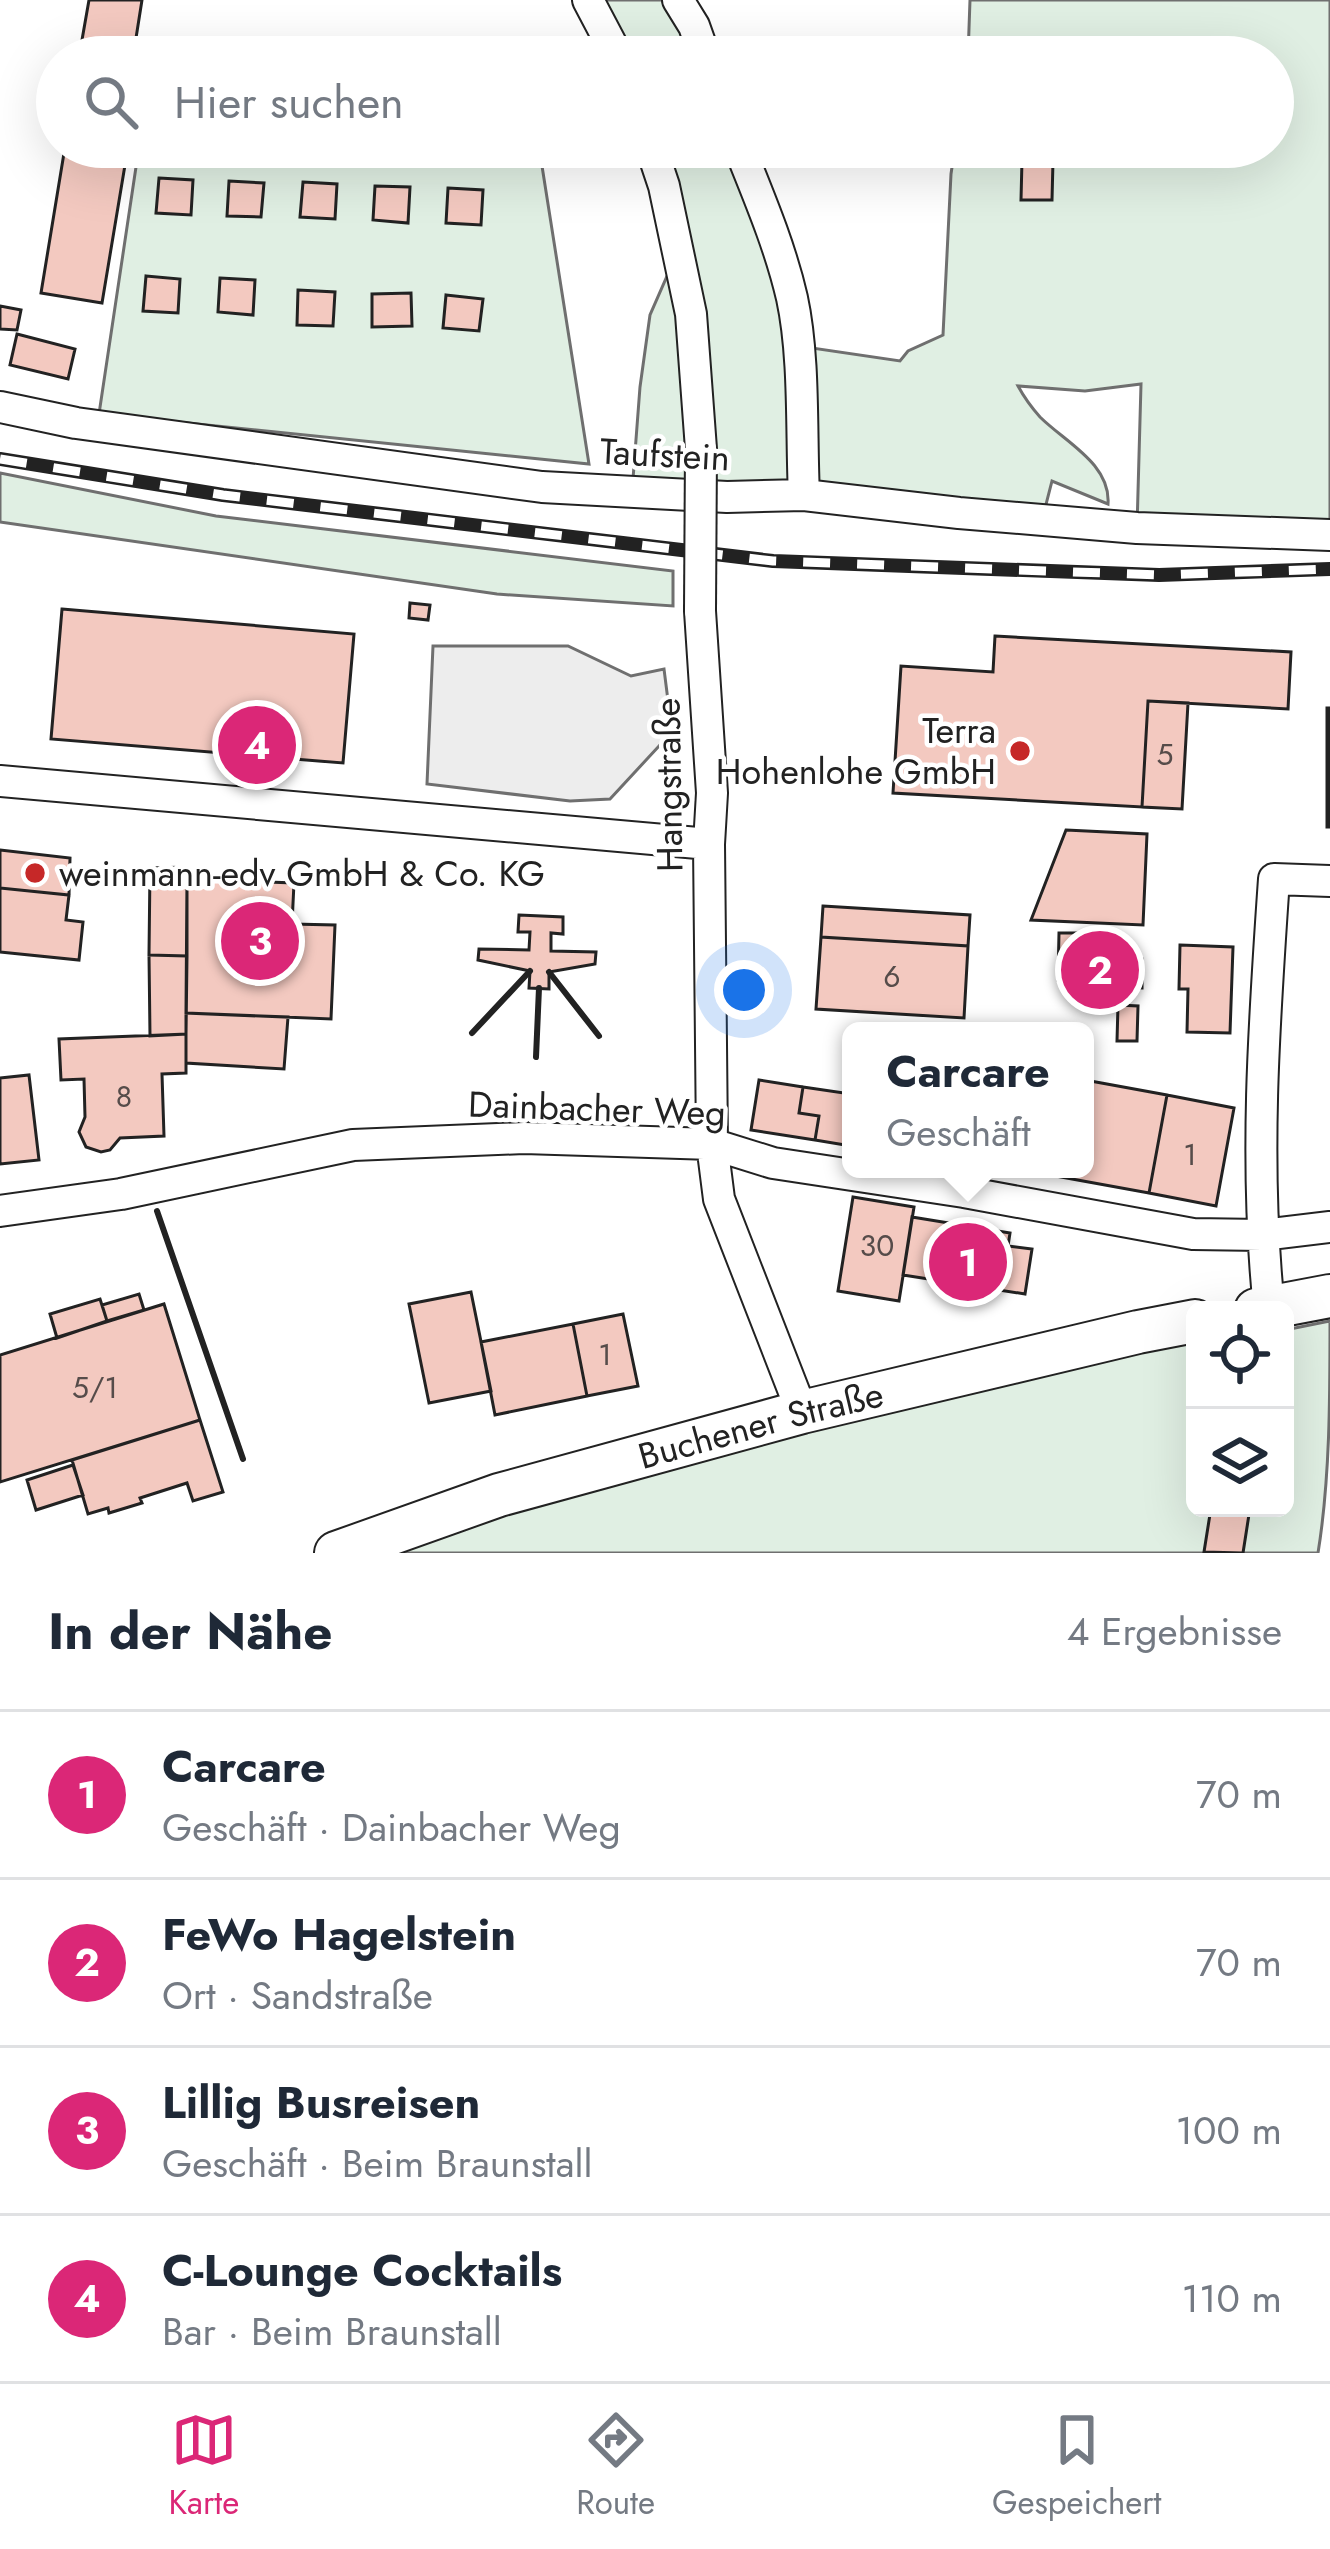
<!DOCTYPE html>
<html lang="de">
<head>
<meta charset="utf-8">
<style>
  body { margin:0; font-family:Jost,sans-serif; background:#f6f6f7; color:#1f2937 }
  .controls { position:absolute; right:36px; bottom:36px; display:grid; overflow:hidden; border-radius:18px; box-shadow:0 12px 48px #0002 }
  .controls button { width:108px; height:108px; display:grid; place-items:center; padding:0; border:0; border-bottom:3px solid #e0e1e3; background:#fff; color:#1f2937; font:60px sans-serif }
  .you { position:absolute; left:744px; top:990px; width:42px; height:42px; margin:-30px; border:9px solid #fff; border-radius:50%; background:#1a73e8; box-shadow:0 0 0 18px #1a73e833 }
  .badge { display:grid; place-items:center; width:78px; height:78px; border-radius:50%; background:#db2777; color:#fff; font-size:39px; font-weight:700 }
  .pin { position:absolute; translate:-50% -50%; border:6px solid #fff; box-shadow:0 3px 12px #0006 }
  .popup { position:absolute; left:842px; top:1022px; width:252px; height:156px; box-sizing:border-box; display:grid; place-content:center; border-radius:18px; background:#fff; filter:drop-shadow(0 3px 9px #0005); font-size:39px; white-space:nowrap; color:#747a83 }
  .popup b { font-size:45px; color:#1f2937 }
  .popup::after { content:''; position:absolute; left:50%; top:100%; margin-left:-24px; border:24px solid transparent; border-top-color:#fff }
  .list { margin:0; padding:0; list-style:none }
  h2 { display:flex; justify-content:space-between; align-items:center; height:156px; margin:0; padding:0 48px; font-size:51px }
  h2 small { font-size:39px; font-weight:400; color:#747a83 }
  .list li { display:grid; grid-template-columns:78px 1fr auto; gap:36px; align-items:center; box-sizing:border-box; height:168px; padding:0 48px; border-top:3px solid #e0e1e3 }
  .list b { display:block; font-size:45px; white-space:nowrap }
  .list p { margin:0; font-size:39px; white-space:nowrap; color:#747a83 }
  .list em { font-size:39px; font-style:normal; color:#747a83 }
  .icon { flex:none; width:66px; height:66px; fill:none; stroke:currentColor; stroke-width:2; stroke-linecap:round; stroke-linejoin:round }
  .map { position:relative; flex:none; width:1330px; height:1553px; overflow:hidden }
  .search { position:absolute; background:#fff; box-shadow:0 12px 48px #0002; left:36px; right:36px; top:36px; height:132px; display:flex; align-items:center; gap:30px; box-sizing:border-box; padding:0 42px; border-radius:66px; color:#747a83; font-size:45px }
  .sheet { height:828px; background:#fff }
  nav { display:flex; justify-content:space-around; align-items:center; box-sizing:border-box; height:168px; border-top:3px solid #e0e1e3; background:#fff; font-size:33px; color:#747a83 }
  nav a { display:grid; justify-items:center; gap:6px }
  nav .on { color:#db2777 }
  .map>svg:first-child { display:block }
</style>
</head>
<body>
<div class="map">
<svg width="1330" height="1553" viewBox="0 0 1330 1553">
  <rect width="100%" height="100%" fill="#fff"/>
  <path fill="#e0efe3" stroke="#6f6f6f" stroke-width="3" d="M 588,0 L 678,0 L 705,57 L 618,57 Z
    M 970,0 L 1330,0 L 1330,535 L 1137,528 L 1141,384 L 1085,391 L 1018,386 C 1024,397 1032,408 1040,417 C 1065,442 1111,464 1108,504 L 1052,481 L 1042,520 L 632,492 L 640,387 L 650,315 L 678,251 L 651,147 L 739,147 L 798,346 L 900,361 L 908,351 L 943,335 L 951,174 L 955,147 L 1273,147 L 1273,57 L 968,57 Z
    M 139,147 L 539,147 L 589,464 L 99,414 Z
    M 0,473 L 216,516 L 673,571 L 673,606 L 497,594 L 0,522 Z
    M 1195,1321 L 1195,1508 L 1285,1508 L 1285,1330 L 1330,1321 C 1330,1397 1330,1479 1318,1553 L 336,1553 Z"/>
  <path fill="#ededed" stroke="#6f6f6f" stroke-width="3" d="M 433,646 L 568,646 L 631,676 L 664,669 L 672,732 L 610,799 L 570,801 L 427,784 Z"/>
  <path fill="#f3c9c0" stroke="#222" stroke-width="3" d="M 89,0 L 142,0 L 133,57 L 79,57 Z
    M 65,147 L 128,147 L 102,303 L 41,293 Z
    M 1022,160 L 1053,161 L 1052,200 L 1021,200 Z
    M 159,178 L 193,180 L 191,215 L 156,213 Z
    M 229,181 L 264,183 L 261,217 L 227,216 Z
    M 303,182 L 337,184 L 335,219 L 300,217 Z
    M 375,186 L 410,187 L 408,223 L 373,220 Z
    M 448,188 L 483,190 L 481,225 L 446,223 Z
    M 146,276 L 180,279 L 178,313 L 143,311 Z
    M 220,278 L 255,280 L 253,315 L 218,312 Z
    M 298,290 L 335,292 L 333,326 L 297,325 Z
    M 411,293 L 412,326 L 372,327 L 372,294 Z
    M 446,295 L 483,299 L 479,331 L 443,328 Z
    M 0,306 L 21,310 L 17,330 L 0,329 Z
    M 17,334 L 75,349 L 68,379 L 10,365 Z
    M 410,603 L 430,605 L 428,620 L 409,618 Z
    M 62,609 L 354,634 L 343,763 L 51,739 Z
    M 995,636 L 1291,652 L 1288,709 L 1148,701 L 1142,807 L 893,793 L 901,666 L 993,672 Z
    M 1148,701 L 1188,703 L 1182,809 L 1142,807 Z
    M 1327,708 L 1330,708 L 1330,827 L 1327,827 Z
    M 1066,830 L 1147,834 L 1143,925 L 1031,920 Z
    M 0,850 L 70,858 L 69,895 L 0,888 Z
    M 187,867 L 187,956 L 149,955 L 150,868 Z
    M 187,879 L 294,883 L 292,924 L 335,925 L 331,1019 L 186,1013 Z
    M 0,888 L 69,895 L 66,920 L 83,922 L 79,960 L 0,952 Z
    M 823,906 L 970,915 L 968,946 L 821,937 Z
    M 519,915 L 563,917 L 563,934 L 551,933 L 551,951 L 596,952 L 595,964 L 549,972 L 549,989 L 529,988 L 530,971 L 478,960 L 479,949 L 529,950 L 530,932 L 518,932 Z
    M 1059,933 L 1121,933 L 1121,959 L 1142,959 L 1142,988 L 1081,987 L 1081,981 L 1058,980 Z
    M 821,937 L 968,946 L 964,1018 L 816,1009 Z
    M 1180,945 L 1233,947 L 1230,1033 L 1187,1032 L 1188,989 L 1179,989 Z
    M 149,955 L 187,956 L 186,1034 L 150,1036 Z
    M 1118,1005 L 1138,1006 L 1137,1041 L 1117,1041 Z
    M 186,1013 L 288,1017 L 284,1069 L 186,1063 Z
    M 186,1034 L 186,1073 L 162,1074 L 164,1136 L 120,1138 L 110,1150 L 101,1152 L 86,1147 L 79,1132 L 85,1117 L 84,1079 L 61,1080 L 59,1039 Z
    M 29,1075 L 39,1160 L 0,1164 L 0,1078 Z
    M 759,1080 L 803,1087 L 799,1113 L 819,1116 L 815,1140 L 751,1130 Z
    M 1085,1080 L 1167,1095 L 1149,1193 L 1017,1169 L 1085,1169 Z
    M 803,1087 L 851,1094 L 851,1146 L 815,1140 L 819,1116 L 799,1113 Z
    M 1167,1095 L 1234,1108 L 1216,1206 L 1149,1193 Z
    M 853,1197 L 914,1207 L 899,1301 L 838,1291 Z
    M 912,1217 L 1010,1233 L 1008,1246 L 1032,1249 L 1025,1294 L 903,1275 Z
    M 471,1292 L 491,1391 L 429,1403 L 409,1304 Z
    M 139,1294 L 144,1310 L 107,1321 L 102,1305 Z
    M 100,1299 L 107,1321 L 57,1338 L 50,1314 Z
    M 164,1304 L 200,1420 L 0,1482 L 0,1355 Z
    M 623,1314 L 638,1386 L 587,1396 L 573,1324 Z
    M 573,1324 L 587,1396 L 495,1415 L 481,1342 Z
    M 200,1420 L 223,1492 L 193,1501 L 187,1483 L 140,1498 L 142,1503 L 109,1513 L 108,1508 L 88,1514 L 72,1460 Z
    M 73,1465 L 83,1495 L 36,1510 L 27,1480 Z
    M 1211,1508 L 1250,1508 L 1243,1553 L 1204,1552 Z"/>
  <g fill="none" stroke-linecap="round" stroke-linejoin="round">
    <g stroke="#222" stroke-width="34">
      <path id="street" d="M 588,0 L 618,57
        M 678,0 L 694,26 L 705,57
        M 651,147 L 664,186 L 691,314 L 701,449
        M 739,147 C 759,197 780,246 792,298 C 805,358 801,434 804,495
        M 0,407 L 76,423 L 542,487 L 727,497 L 804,495 L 959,513 L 1137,528 L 1330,535
        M 700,611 L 712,793 L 709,844 L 712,1144 L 719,1199 L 802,1412
        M 0,781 L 709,844
        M 0,1211 L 121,1194 L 353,1145 L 524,1138 L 712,1144 L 773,1163 L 964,1192 L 1193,1234 L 1262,1235 L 1330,1227
        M 1269,1308 C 1254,1164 1264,1023 1274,879 L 1330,881"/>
    </g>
    <g stroke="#222" stroke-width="46">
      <g id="secondary">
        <path d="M 1256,1310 L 1330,1296"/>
        <path id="s1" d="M 336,1553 L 499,1495 L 802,1412 L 1138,1332 L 1195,1321"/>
      </g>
    </g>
    <use href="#street" stroke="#fff" stroke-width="30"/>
    <use href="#secondary" stroke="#fff" stroke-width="42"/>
    <g stroke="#222" stroke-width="14">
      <path id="rail" d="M 0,459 L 223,495 L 773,561 L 1159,575 L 1330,569"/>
    </g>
    <use href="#rail" stroke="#fff" stroke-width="9" stroke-dasharray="27" stroke-linecap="butt"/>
    <g stroke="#222" stroke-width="34" stroke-linecap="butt">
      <path id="street-bridge" d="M 700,611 L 701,449"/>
    </g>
    <use href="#street-bridge" stroke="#fff" stroke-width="30"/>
    <path stroke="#222" stroke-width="6" d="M 549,972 L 599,1036
      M 472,1033 L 530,971
      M 536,1057 L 539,988
      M 157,1211 L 243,1459"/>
  </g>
  <g fill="#c62828" stroke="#fff" stroke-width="4.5">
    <circle cx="1020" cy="751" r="12"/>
    <circle cx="35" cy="873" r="12"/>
  </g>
  <g text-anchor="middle" stroke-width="9" stroke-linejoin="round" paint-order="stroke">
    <g font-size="30" fill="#564c4a">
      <text x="1165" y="765">5</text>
      <text x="892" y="987">6</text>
      <text x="124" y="1107">8</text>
      <text x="1190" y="1165">1</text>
      <text x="877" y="1256">30</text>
      <text x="605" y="1365">1</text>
      <text x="95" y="1398">5/1</text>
    </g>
    <g font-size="36" fill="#222" stroke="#fff">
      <text transform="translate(665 454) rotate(3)" y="13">Taufstein</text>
      <text transform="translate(668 785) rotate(-91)" y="13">Hangstraße</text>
      <text transform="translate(597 1108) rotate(2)" y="13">Dainbacher Weg</text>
      <text dy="13" stroke="none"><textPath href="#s1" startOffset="444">Buchener Straße</textPath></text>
    </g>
    <g font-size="36" fill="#222" stroke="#fff" text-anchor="end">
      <text x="996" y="743">Terra<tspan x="996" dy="41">Hohenlohe GmbH</tspan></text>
      <text x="59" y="886" text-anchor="start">weinmann-edv GmbH &amp; Co. KG</text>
    </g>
  </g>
</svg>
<div class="controls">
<button><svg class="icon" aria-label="locate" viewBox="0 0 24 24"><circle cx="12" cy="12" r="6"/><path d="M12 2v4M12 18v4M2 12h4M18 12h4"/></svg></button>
<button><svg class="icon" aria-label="layers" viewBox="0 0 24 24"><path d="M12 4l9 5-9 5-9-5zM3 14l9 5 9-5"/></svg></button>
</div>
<div class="you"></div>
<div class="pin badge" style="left:968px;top:1262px">1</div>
<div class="popup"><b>Carcare</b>Geschäft</div>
<div class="pin badge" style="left:1100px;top:970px">2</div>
<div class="pin badge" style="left:260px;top:941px">3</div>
<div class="pin badge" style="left:257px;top:745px">4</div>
<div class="search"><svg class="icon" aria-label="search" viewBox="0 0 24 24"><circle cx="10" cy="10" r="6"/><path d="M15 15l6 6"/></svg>Hier suchen</div>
</div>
<section class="sheet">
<h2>In der Nähe<small>4 Ergebnisse</small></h2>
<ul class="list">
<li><span class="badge">1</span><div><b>Carcare</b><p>Geschäft · Dainbacher Weg</p></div><em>70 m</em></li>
<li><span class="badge">2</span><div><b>FeWo Hagelstein</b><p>Ort · Sandstraße</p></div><em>70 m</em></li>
<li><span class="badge">3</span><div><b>Lillig Busreisen</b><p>Geschäft · Beim Braunstall</p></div><em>100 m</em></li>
<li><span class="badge">4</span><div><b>C-Lounge Cocktails</b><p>Bar · Beim Braunstall</p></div><em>110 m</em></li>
</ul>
</section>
<nav>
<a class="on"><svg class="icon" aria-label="map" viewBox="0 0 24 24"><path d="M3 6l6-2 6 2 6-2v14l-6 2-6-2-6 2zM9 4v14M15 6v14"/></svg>Karte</a>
<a><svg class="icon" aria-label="directions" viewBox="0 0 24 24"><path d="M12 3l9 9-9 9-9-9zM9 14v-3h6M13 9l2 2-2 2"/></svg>Route</a>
<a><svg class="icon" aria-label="saved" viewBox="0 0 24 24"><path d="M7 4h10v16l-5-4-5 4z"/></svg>Gespeichert</a>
</nav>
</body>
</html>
